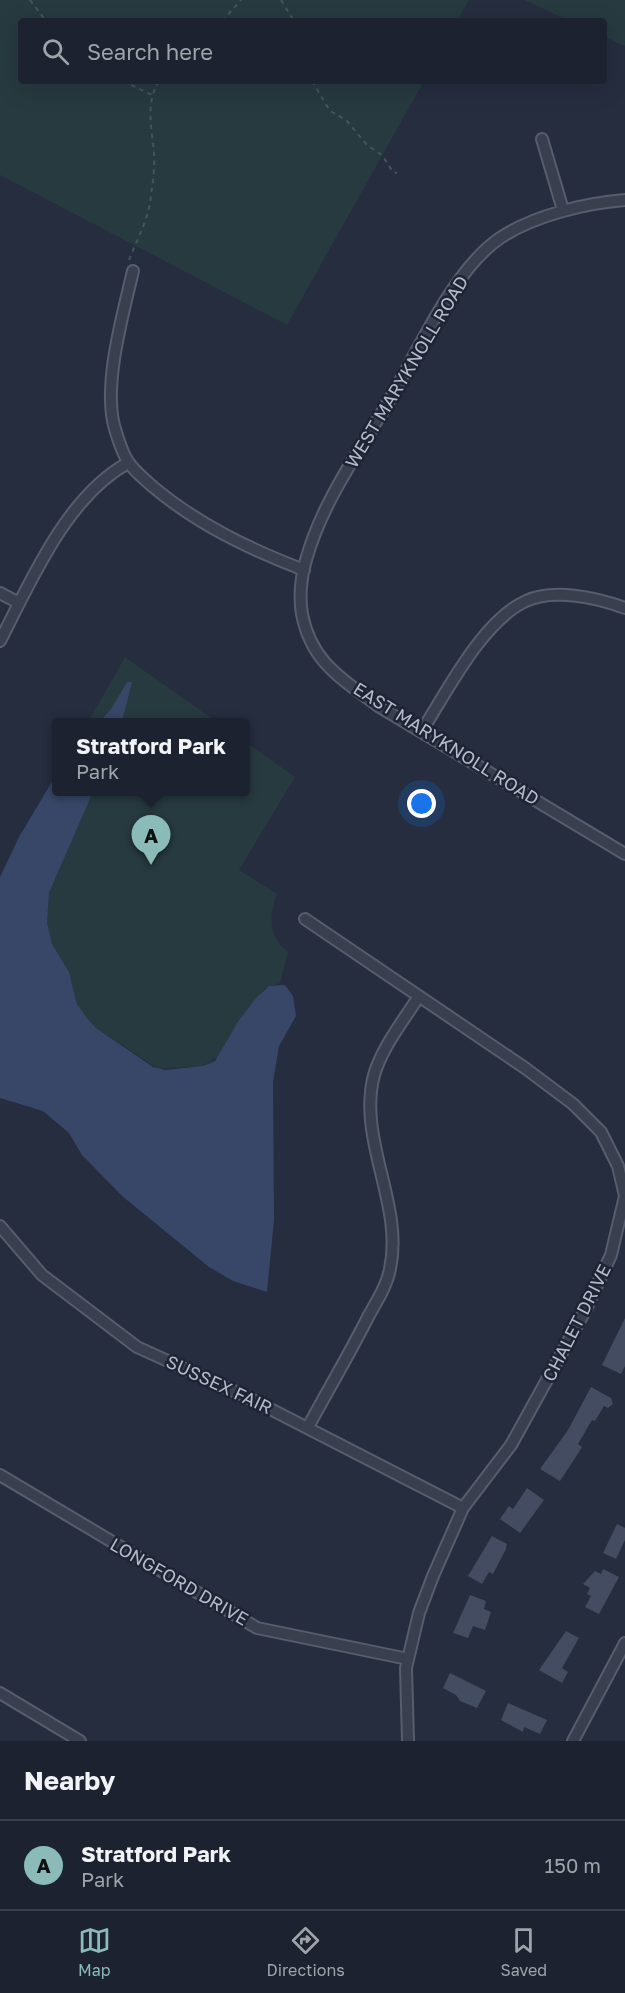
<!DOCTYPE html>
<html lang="en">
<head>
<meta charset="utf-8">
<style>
  body { margin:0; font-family:"Golos Text",sans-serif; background:#292f3b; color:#f1f3f6 }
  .you { position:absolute; left:422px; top:804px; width:21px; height:21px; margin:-15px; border:4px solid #fff; border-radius:50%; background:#1a73e8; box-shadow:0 0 0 9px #1a73e833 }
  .badge { display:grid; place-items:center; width:39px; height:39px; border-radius:50%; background:#8bbbb9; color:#111; font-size:20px; font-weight:700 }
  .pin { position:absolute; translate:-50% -50px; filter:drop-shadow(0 2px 3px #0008) }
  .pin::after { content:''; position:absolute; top:32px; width:21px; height:18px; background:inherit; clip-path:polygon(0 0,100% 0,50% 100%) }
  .popup { position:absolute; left:52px; top:718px; width:198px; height:78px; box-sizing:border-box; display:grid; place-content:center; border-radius:6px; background:#1c222f; filter:drop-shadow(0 2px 4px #0005); font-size:20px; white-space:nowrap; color:#a0a4aa }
  .popup b { font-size:22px; color:#f1f3f6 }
  .popup::after { content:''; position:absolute; left:50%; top:100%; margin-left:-12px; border:12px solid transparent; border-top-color:#1c222f }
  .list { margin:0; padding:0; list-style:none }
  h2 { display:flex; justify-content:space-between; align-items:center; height:78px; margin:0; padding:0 24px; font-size:26px }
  h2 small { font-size:20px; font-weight:400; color:#a0a4aa }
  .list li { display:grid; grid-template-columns:39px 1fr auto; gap:18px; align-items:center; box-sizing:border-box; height:90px; padding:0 24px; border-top:2px solid #3a3f4b }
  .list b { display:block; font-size:22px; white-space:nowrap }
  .list p { margin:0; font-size:20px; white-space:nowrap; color:#a0a4aa }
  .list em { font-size:20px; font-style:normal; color:#a0a4aa }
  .icon { flex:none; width:33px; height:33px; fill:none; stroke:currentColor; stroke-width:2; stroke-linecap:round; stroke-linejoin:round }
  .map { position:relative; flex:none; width:625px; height:1741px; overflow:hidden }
  .search { position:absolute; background:#1c222f; box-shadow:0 6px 24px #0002; left:18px; right:18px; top:18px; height:66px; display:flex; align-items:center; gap:15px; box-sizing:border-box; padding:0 21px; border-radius:6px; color:#a0a4aa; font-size:22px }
  .sheet { height:168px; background:#1c222f }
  nav { display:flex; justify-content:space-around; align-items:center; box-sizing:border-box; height:84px; border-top:2px solid #3a3f4b; background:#1c222f; font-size:16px; color:#a0a4aa }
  nav a { display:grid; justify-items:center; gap:3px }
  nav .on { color:#8bbbb9 }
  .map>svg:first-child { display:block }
</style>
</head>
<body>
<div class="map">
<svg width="625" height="1741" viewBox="0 0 625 1741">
  <rect width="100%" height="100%" fill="#252d3f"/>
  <path fill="#273a40" d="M 0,0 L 469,0 L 457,21 L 21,21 L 21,81 L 424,81 L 287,325 L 0,175 Z
    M 524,0 L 625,0 L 625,46 L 604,37 L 604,21 L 570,21 Z
    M 125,657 L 217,722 L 122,722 L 132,682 L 127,682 L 111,709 L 99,722 L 88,722 Z
    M 246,742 L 295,777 L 239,870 L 277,894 C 268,916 269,937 288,952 L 280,983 L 265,988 L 239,1020 L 221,1055 L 203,1066 L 158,1069 L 96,1028 L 78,1007 L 69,972 L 52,944 L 47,923 L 49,893 L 93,792 L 246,792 Z"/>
  <path fill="#384767" d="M 127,682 L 132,682 L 122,722 L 99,722 L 111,709 Z
    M 56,775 L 57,792 L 93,792 L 49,893 L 47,923 L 52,944 L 69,972 L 77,1004 L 87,1018 L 96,1028 L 153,1067 L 165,1070 L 203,1066 L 215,1061 L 239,1020 L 257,997 L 269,986 L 285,985 L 293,996 L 296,1016 L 279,1046 L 273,1082 L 274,1220 L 267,1292 L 233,1281 L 209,1267 L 122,1196 L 82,1155 L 69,1133 L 43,1111 L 0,1098 L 0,877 L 19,837 Z"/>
  <path fill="#444c61" d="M 625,1318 L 625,1366 L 621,1374 L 602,1365 Z
    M 591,1387 L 611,1398 L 613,1404 L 608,1408 L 604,1406 L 595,1421 L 592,1420 L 578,1444 L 582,1447 L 579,1452 L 560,1481 L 540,1469 L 568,1430 Z
    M 527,1488 L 544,1500 L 520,1533 L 500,1519 L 509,1506 L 513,1509 Z
    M 617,1524 L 625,1528 L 625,1540 L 616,1559 L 603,1553 Z
    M 492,1536 L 507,1544 L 506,1549 L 493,1574 L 489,1572 L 482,1584 L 468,1576 Z
    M 603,1569 L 619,1577 L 599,1614 L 585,1607 L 591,1596 L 587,1594 L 590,1588 L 583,1584 L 595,1571 L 601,1574 Z
    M 470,1595 L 486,1601 L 484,1609 L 491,1612 L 485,1630 L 473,1626 L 468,1638 L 453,1633 Z
    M 566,1631 L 579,1638 L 562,1668 L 568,1672 L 562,1683 L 539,1670 Z
    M 450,1673 L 486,1691 L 477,1708 L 460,1701 L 456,1695 L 443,1688 Z
    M 508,1703 L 547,1720 L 540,1734 L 524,1727 L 523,1732 L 501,1720 Z"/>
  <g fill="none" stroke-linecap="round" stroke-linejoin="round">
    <g stroke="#575d6d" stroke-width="14">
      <path id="street" d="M 542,139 L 563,210
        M 625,200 C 585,203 533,216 500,238 C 454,269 418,351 390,399 C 360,450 322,502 306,560 C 301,576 299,598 302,614 C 311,662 342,679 378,706 L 625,854
        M 133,271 C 123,314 102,387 115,429 C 118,439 123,455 129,463 C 135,472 145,479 152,486 C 197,524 249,549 304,570
        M 0,593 L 19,603
        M 0,641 C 31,581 67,496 128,463
        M 421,732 C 447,692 482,621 526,601 C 554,588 598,598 625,608
        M 305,919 L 525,1068 L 573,1104 L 601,1132 L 618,1166 L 625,1196 L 611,1255 L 586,1309 L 511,1445 L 463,1508 L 433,1576 L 419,1613 L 406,1668 L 408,1741
        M 0,1226 L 42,1275 L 137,1347 L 247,1397 L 463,1508
        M 308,1427 C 328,1390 350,1353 369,1315 C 377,1301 387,1285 390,1269 C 404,1204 357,1140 374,1075 C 382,1047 404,1020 419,996
        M 0,1475 L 257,1628 L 408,1659
        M 0,1693 L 80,1741
        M 573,1741 L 625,1643"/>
    </g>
    <path stroke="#42565a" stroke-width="2" stroke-dasharray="4.5 4.5" stroke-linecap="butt" d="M 30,0 L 46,21
      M 281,0 L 294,21
      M 222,21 L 241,0
      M 123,81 L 152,95
      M 312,81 L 330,111 L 346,120 L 367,145 L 382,155 L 393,172 L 397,173
      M 129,260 C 137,239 149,219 151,195 C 153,182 155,166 154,153 C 152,129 145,103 159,81"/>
    <use href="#street" stroke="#393f4f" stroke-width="10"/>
  </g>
  <g text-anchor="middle" stroke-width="5" stroke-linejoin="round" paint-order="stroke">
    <g font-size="18" fill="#b5bbca" stroke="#1e2434">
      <text transform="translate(407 372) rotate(-59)" y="6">WEST MARYKNOLL ROAD</text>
      <text transform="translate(446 744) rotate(32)" y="6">EAST MARYKNOLL ROAD</text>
      <text transform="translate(577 1323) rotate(-63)" y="6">CHALET DRIVE</text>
      <text transform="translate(219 1385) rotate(25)" y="6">SUSSEX FAIR</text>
      <text transform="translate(179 1582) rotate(30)" y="6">LONGFORD DRIVE</text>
    </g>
  </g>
</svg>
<div class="you"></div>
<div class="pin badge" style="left:151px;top:865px">A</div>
<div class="popup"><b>Stratford Park</b>Park</div>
<div class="search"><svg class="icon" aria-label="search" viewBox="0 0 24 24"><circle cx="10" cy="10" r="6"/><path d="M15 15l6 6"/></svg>Search here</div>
</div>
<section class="sheet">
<h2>Nearby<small></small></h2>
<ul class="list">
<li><span class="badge">A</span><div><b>Stratford Park</b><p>Park</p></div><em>150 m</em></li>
</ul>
</section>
<nav>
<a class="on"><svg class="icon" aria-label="map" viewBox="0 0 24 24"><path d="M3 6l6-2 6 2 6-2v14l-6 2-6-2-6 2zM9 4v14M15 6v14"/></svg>Map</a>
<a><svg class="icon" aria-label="directions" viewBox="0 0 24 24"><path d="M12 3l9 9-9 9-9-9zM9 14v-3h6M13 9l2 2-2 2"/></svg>Directions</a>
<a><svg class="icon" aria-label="saved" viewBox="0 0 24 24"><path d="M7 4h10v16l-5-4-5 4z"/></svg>Saved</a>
</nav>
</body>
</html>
